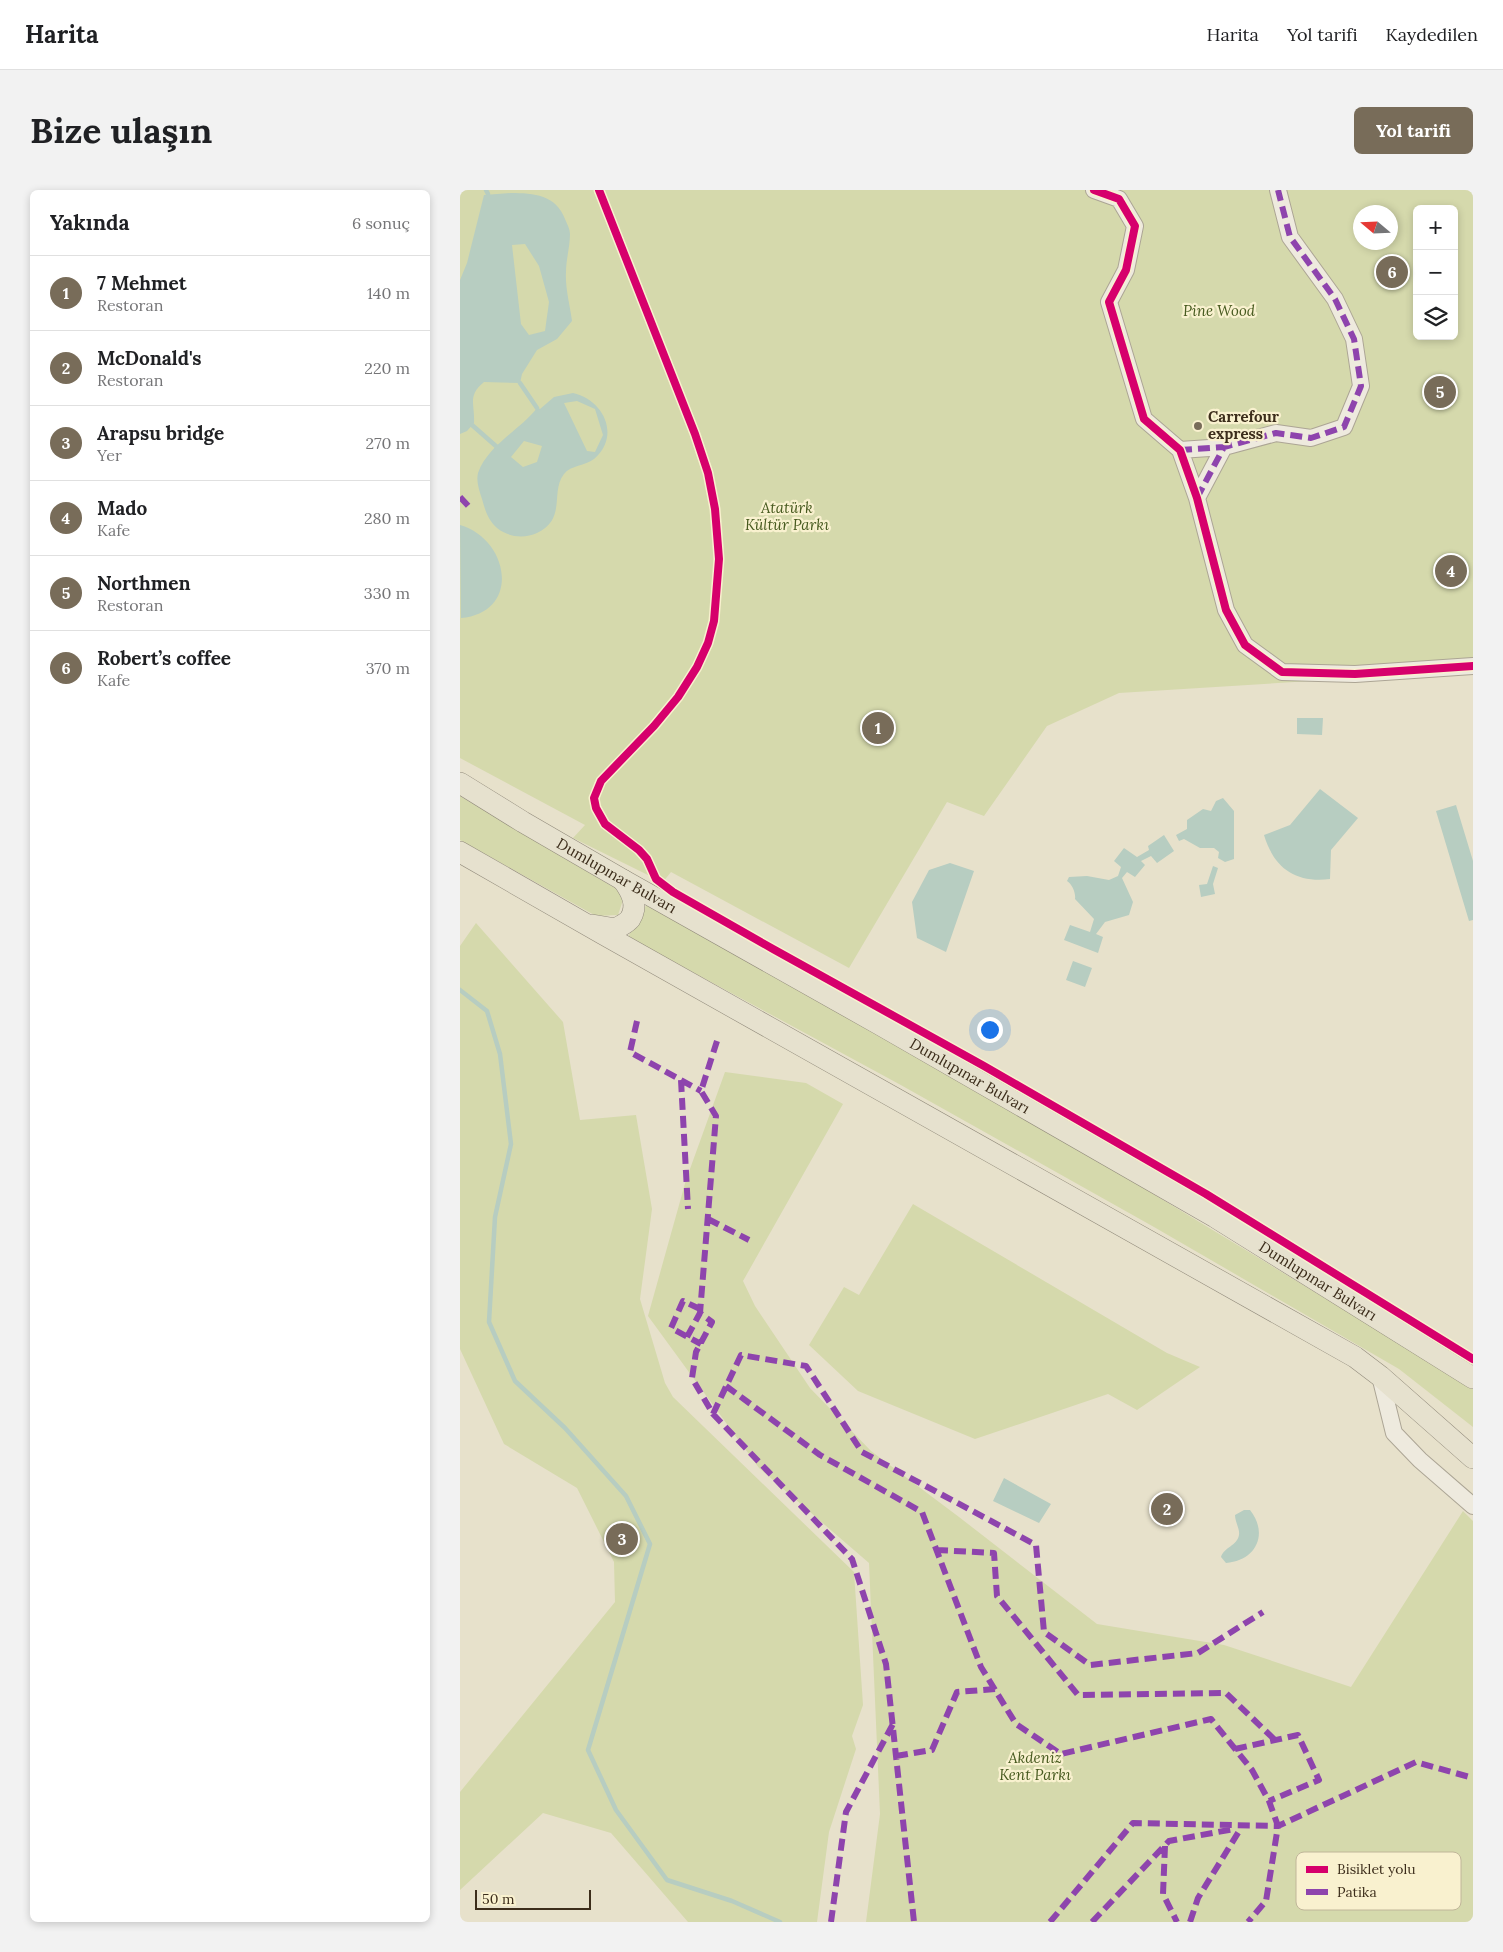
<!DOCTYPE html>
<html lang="tr">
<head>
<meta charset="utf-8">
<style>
  body { margin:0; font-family:Lora,serif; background:#f2f2f2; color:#202124 }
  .controls { position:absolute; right:15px; top:15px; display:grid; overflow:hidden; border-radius:8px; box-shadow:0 2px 8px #0003 }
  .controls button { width:45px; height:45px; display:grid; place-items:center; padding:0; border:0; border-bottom:1px solid #e0e0e0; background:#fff; color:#202124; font:25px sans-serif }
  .compass { position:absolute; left:893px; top:15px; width:45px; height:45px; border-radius:50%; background:#fff; box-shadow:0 2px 8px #0003; rotate:289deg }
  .scale { position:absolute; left:15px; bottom:12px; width:116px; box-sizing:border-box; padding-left:5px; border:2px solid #3c2d1b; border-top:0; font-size:14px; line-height:18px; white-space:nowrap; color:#3c2d1b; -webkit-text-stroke:4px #f9f1cf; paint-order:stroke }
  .you { position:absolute; left:529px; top:839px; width:18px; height:18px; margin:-12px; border:4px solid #fff; border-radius:50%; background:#1a73e8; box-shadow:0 0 0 8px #1a73e833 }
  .badge { display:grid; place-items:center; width:32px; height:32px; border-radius:50%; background:#786c59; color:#fff; font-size:16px; font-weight:700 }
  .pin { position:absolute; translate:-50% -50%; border:2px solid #fff; box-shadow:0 1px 5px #0006 }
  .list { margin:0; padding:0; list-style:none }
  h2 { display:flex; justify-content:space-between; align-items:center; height:65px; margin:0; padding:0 20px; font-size:21px }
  h2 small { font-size:16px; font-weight:400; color:#757577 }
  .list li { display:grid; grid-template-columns:32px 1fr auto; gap:15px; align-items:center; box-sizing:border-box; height:75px; padding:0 20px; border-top:1px solid #e0e0e0 }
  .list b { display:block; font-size:19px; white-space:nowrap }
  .list p { margin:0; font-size:16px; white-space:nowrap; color:#757577 }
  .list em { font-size:16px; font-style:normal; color:#757577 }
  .icon { flex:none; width:28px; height:28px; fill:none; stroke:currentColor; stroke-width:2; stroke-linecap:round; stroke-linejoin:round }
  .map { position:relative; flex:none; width:1013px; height:1732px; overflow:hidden; border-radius:8px }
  header { display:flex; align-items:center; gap:30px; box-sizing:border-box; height:70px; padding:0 25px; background:#fff; border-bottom:1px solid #e0e0e0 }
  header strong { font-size:24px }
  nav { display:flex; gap:28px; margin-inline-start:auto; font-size:18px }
  .intro { display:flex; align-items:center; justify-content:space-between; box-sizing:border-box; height:120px; padding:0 30px }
  h1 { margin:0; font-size:35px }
  .button { padding:12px 22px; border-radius:8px; background:#786c59; color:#fff; font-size:18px; font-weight:700 }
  main { display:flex; gap:30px; padding:0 30px }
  aside { flex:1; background:#fff; border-radius:8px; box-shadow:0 2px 8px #0003 }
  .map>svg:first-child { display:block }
</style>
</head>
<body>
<header>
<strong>Harita</strong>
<nav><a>Harita</a><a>Yol tarifi</a><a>Kaydedilen</a></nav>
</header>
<div class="intro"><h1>Bize ulaşın</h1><a class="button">Yol tarifi</a></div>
<main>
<aside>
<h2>Yakında<small>6 sonuç</small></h2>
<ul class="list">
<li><span class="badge">1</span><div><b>7 Mehmet</b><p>Restoran</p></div><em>140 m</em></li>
<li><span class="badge">2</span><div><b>McDonald's</b><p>Restoran</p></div><em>220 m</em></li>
<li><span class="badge">3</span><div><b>Arapsu bridge</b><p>Yer</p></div><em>270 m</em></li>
<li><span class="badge">4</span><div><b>Mado</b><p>Kafe</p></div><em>280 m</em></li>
<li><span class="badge">5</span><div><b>Northmen</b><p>Restoran</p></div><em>330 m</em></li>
<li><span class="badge">6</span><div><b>Robert’s coffee</b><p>Kafe</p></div><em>370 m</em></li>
</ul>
</aside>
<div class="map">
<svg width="1013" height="1732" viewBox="0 0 1013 1732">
  <rect width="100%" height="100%" fill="#e7e1cb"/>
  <path fill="#d5d9ac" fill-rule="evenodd" d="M 0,0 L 1013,0 L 1013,481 L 659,503 L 587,536 L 524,626 L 487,612 L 389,778 L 211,682 L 203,692 L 196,689 L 113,648 L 125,635 L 0,568 ZM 957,19 L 994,19 L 994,146 L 957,146 ZM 901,22 L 931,22 L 931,52 L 901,52 Z
    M 0,606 L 160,701 L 163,710 L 158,725 L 136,726 L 0,650 Z
    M 188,712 L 685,999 L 988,1183 L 1013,1196 L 1013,1237 L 939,1179 L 694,1037 L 439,894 L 168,747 Z
    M 16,733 L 103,832 L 120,930 L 176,925 L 192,1019 L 180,1109 L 205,1193 L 213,1207 L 394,1382 L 403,1515 L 392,1546 L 396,1559 L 369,1642 L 357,1732 L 228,1732 L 151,1643 L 83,1623 L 0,1700 L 0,1602 L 155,1412 L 154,1372 L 117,1298 L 44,1254 L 0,1159 L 0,756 Z
    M 265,882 L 346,893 L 383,914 L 283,1091 L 295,1116 L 350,1198 L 411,1261 L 499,1327 L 637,1434 L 764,1455 L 891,1497 L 1003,1321 L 1013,1331 L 1013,1732 L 406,1732 L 420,1624 L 409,1373 L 299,1278 L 188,1126 L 226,990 Z
    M 453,1014 L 707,1163 L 740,1177 L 677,1220 L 648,1204 L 515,1249 L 398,1201 L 349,1155 L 384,1097 L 399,1105 Z"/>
  <path fill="#b7cdc1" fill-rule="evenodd" d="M 51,3 C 74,3 96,5 105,29 C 107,34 110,39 110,44 C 110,57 106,69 106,82 C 105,98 110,115 112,131 L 97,149 L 77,160 L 62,184 L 60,193 L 24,192 C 7,206 15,214 14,233 L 7,241 L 0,244 L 0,90 L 7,73 L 24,5 ZM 65,54 L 79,76 L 89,112 L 85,141 L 69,145 L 61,134 L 52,55 Z
    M 113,203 C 144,210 161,246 134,269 C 125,276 111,275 104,284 C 90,302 107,329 77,343 C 64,349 48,347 37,338 C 28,330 25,320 22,309 C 19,300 16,291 18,283 C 28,255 60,240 77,218 L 80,219 L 94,207 ZM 117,211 L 135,219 L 143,245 L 135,262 L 127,261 L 104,213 ZM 64,251 L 82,256 L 77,272 L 63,277 L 51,267 Z
    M 0,335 C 49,349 62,422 1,428 Z
    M 837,528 L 863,528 L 862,545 L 837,544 Z
    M 860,599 L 898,628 L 871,660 L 870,689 C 835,693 814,678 804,645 L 830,635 Z
    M 763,608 L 774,621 L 774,669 L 765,672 L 758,668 L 759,662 L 754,658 L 740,658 L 724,649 L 719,651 L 716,645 L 727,639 L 727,630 L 743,619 L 751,621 L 756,611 Z
    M 996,615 L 1013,671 L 1013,730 L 1009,731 L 976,621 Z
    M 704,645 L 714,661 L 697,673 L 691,666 L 681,671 L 685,675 L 675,687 L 667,682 L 662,688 L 673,712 L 669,725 L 645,732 L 636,744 L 643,747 L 638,763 L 604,750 L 610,735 L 630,742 L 634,729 L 615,709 C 616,703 612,694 607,691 L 609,687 L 627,686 L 649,690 L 658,686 L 661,677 L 654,671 L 664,658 L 677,667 L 689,660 L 688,656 Z
    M 490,673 L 514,681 L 486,762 L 457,748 L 452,712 L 469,680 Z
    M 753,676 L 758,678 L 753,694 L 755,704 L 741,707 L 739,695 L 747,694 Z
    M 613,771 L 632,778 L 625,797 L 606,790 Z
    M 544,1288 L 591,1314 L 579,1333 L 533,1311 Z
    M 784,1320 L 790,1320 C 809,1344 796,1371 766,1373 L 761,1367 C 764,1357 777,1356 779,1345 C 780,1339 775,1332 775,1325 Z"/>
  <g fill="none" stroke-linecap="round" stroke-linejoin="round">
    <path stroke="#b7cdc1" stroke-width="4.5" d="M 26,0 L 28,4
      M 60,193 L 77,218
      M 12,235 L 37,257
      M 0,800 L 27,821 L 40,864 L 51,954 L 35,1027 L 29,1132 L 55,1191 L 105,1238 L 166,1306 L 190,1354 L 128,1560 L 156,1620 L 207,1690 L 272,1711 L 320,1732"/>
    <g stroke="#aca595" stroke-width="18">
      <path id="minor" d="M 634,0 L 659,9 L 675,36 L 666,80 L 649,112 L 684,229 L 720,260 L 737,308 L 766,420 L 785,455 L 822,482 L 895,484 L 1013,476
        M 720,260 L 764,257
        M 737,308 L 764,257 L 816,243 L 851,248 L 884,237 L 901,196 L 894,149 L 875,109 L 830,47 L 818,0
        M 920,1186 L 934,1243 L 960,1270 L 1013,1316"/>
    </g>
    <g stroke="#918a7b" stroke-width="22">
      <g id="major">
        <path id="s1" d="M 0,593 L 63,632 L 163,690 L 419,834 L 755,1027 L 1013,1188"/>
        <path d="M 0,662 L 143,744 L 895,1167 L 920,1186 L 1013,1268"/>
        <path d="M 132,735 L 156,739 C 160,736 167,733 170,729 C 179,715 171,701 163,690"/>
      </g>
    </g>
    <use href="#minor" stroke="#eeeade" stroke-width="16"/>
    <use href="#major" stroke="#e6e1ce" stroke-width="21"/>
    <path stroke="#8e44ad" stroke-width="6" stroke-dasharray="12 6" stroke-linecap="butt" d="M 720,260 L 764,257
      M 0,307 L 12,320
      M 737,308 L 764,257 L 816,243 L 851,248 L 884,237 L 901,196 L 894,149 L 875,109 L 830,47 L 818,0
      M 177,831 L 170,862 L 241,901
      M 257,851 L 241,901 L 256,926 L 240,1123 L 252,1132 L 236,1162 L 232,1188 L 253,1224 L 392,1369 L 426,1474 L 454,1732
      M 221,890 L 228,1019
      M 248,1029 L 289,1050
      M 240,1119 L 223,1111 L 211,1138 L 241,1154
      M 227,1147 L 240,1123
      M 266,1196 L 360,1265 L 462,1322 L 521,1477 L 556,1534 L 601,1564 L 751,1529 L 792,1580 L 809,1611 L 818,1636 L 806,1711 L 788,1732
      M 253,1224 L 281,1165 L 346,1176 L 402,1262 L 576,1355 L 584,1442 L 630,1475 L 738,1463 L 803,1422
      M 476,1360 L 534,1363 L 537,1406 L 618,1505 L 766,1503 L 815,1550
      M 775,1559 L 838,1545 L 859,1590 L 809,1611
      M 436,1566 L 472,1560 L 497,1502 L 535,1499
      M 705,1656 L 703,1704 L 717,1732
      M 371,1732 L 386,1622 L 433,1534
      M 590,1732 L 673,1633 L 818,1636 L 956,1572 L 1013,1588
      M 632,1732 L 709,1651 L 774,1639
      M 730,1732 L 738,1708 L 781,1638"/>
    <g stroke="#f9f1cf" stroke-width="11">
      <path id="cycleway" d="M 139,0 L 235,244 L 248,283 L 255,319 L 259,369 L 254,431 L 248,453 L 237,477 L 218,507 L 194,536 L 141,591 L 134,608 L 136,618 L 145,634 L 179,660 L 187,669 L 196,689 L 213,702 L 313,759 L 524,876 L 746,1004 L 1013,1169
        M 634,0 L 659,9 L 675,36 L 666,80 L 649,112 L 684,229 L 720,260 L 737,308 L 766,420 L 785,455 L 822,482 L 895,484 L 1013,476"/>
    </g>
    <use href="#cycleway" stroke="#d6006c" stroke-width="8"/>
  </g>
  <circle fill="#786c59" stroke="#f9f1cf" stroke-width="2" cx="738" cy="236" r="5"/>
  <g text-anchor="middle" stroke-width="4.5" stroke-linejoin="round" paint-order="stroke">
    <g font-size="15" font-style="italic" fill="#475a1f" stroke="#f9f1cf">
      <text x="759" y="126">Pine Wood</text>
      <text x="327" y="323">Atatürk<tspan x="327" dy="17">Kültür Parkı</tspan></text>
      <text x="575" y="1573">Akdeniz<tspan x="575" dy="17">Kent Parkı</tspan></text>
    </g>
    <g font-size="15" font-weight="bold" fill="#3c2d1b" stroke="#f9f1cf" text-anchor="start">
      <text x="748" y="232">Carrefour<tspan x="748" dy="17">express</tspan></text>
    </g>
    <g font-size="15" fill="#3c2d1b" stroke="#f9f1cf">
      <text dy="5" stroke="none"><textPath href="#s1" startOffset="182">Dumlupınar Bulvarı</textPath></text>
      <text dy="5" stroke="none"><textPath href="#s1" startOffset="588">Dumlupınar Bulvarı</textPath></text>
      <text dy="5" stroke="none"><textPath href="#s1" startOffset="992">Dumlupınar Bulvarı</textPath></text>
    </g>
  </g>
  <rect x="836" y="1662" width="165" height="58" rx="8" fill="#f9f1cf" stroke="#c0b699" stroke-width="1"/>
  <rect x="846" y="1676" width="22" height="7" fill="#d6006c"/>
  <rect x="846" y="1699" width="22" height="6" fill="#8e44ad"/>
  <g font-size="14" fill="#3c2d1b">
    <text x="877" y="1684">Bisiklet yolu</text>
    <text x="877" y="1707">Patika</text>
  </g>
</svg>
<div class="controls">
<button>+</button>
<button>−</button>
<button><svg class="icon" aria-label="layers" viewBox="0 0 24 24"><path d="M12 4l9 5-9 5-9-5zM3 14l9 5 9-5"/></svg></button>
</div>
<svg class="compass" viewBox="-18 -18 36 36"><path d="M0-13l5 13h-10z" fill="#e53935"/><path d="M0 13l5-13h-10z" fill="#757577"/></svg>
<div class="scale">50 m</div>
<div class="you"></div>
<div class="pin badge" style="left:418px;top:538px">1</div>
<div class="pin badge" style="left:707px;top:1319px">2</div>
<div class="pin badge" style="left:162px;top:1349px">3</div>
<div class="pin badge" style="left:991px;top:381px">4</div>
<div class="pin badge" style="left:980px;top:202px">5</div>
<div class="pin badge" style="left:932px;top:82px">6</div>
</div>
</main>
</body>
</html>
